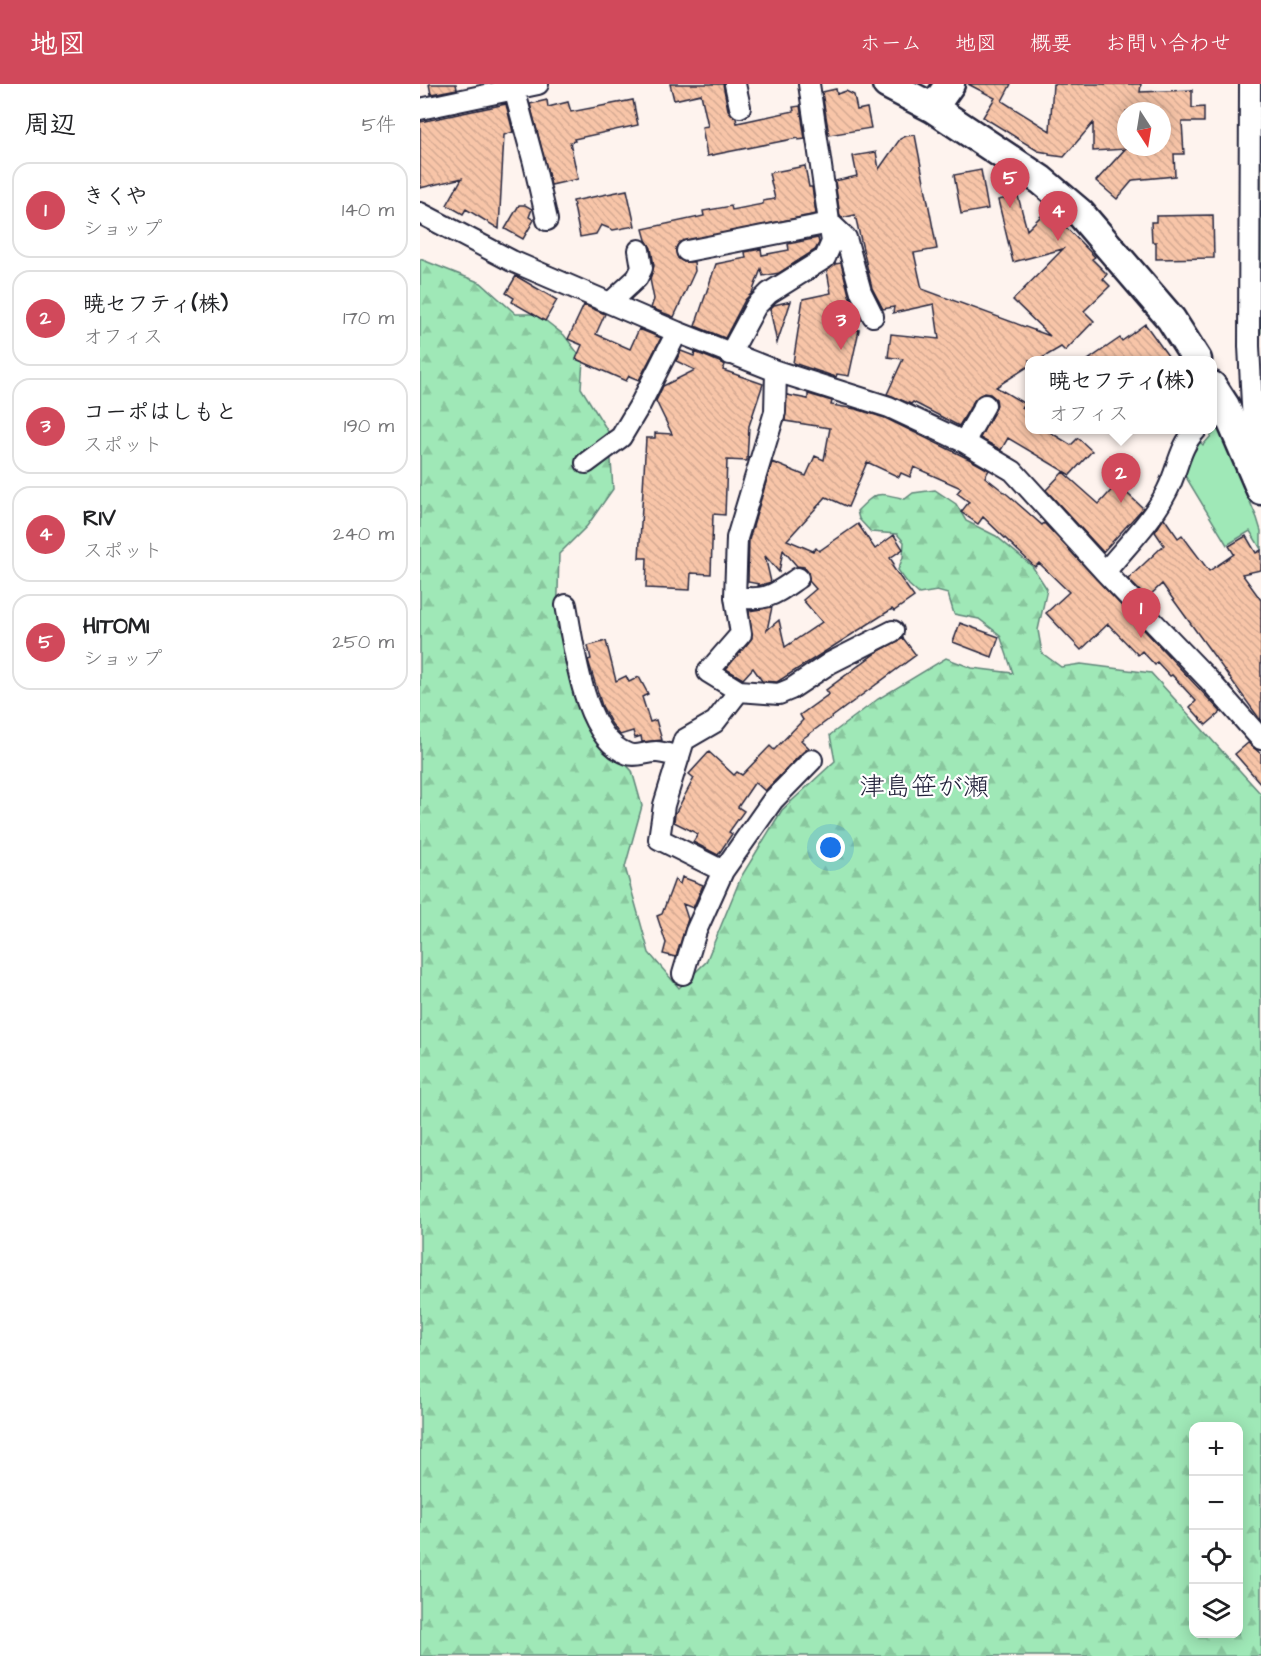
<!DOCTYPE html>
<html lang="ja">
<head>
<meta charset="utf-8">
<style>
  body { margin:0; font-family:"Architects Daughter","Klee One",sans-serif; background:#f6f6f6; color:#202124 }
  .controls { position:absolute; right:18px; bottom:18px; display:grid; overflow:hidden; border-radius:12px; box-shadow:0 3px 15px #0003 }
  .controls button { width:54px; height:54px; display:grid; place-items:center; padding:0; border:0; border-bottom:2px solid #e0e0e0; background:#fff; color:#202124; font:30px sans-serif }
  .compass { position:absolute; left:697px; top:18px; width:54px; height:54px; border-radius:50%; background:#fff; box-shadow:0 3px 15px #0003; rotate:168deg }
  .you { position:absolute; left:411px; top:764px; width:21px; height:21px; margin:-15px; border:4px solid #fff; border-radius:50%; background:#1a73e8; box-shadow:0 0 0 9px #1a73e833 }
  .badge { display:grid; place-items:center; width:39px; height:39px; border-radius:50%; background:#d1495b; color:#fff; font-size:20px; font-weight:700 }
  .pin { position:absolute; translate:-50% -50px; filter:drop-shadow(0 2px 3px #0008) }
  .pin::after { content:''; position:absolute; top:32px; width:21px; height:18px; background:inherit; clip-path:polygon(0 0,100% 0,50% 100%) }
  .popup { position:absolute; left:605px; top:272px; width:192px; height:78px; box-sizing:border-box; display:grid; place-content:center; border-radius:12px; background:#fff; filter:drop-shadow(0 2px 4px #0005); font-size:20px; white-space:nowrap; color:#757577 }
  .popup b { font-size:22px; color:#202124 }
  .popup::after { content:''; position:absolute; left:50%; top:100%; margin-left:-12px; border:12px solid transparent; border-top-color:#fff }
  .list { margin:0; padding:0; list-style:none }
  h2 { display:flex; justify-content:space-between; align-items:center; height:78px; margin:0; padding:0 24px; font-size:26px }
  h2 small { font-size:20px; font-weight:400; color:#757577 }
  .list li { display:grid; grid-template-columns:39px 1fr auto; gap:18px; align-items:center; box-sizing:border-box; height:96px; margin:0 12px 12px; padding:0 12px; border:2px solid #e0e0e0; border-radius:18px }
  .list b { display:block; font-size:22px; white-space:nowrap }
  .list p { margin:0; font-size:20px; white-space:nowrap; color:#757577 }
  .list em { font-size:20px; font-style:normal; color:#757577 }
  .icon { flex:none; width:33px; height:33px; fill:none; stroke:currentColor; stroke-width:2; stroke-linecap:round; stroke-linejoin:round }
  .map { position:relative; flex:none; width:841px; height:1572px; overflow:hidden }
  header { display:flex; align-items:center; gap:36px; box-sizing:border-box; height:84px; padding:0 30px; background:#d1495b; color:#fff }
  header strong { font-size:28px }
  nav { display:flex; gap:33px; margin-inline-start:auto; font-size:21px }
  main { display:flex }
  aside { flex:1; background:#fff }
  .map>svg:first-child { display:block }
</style>
</head>
<body>
<header>
<strong>地図</strong>
<nav><a>ホーム</a><a>地図</a><a>概要</a><a>お問い合わせ</a></nav>
</header>
<main>
<aside>
<h2>周辺<small>5件</small></h2>
<ul class="list">
<li><span class="badge">1</span><div><b>きくや</b><p>ショップ</p></div><em>140 m</em></li>
<li><span class="badge">2</span><div><b>暁セフティ(株)</b><p>オフィス</p></div><em>170 m</em></li>
<li><span class="badge">3</span><div><b>コーポはしもと</b><p>スポット</p></div><em>190 m</em></li>
<li><span class="badge">4</span><div><b>RIV</b><p>スポット</p></div><em>240 m</em></li>
<li><span class="badge">5</span><div><b>HITOMI</b><p>ショップ</p></div><em>250 m</em></li>
</ul>
</aside>
<div class="map">
<svg width="841" height="1572" viewBox="0 0 841 1572">
  <defs>
    <pattern id="grass-dots" width="8" height="8" patternUnits="userSpaceOnUse" patternTransform="scale(1.5)"><rect width="8" height="8" fill="#9fe8b7"/><path d="M2 2h.1M6 6h.1" fill="none" stroke="#89c79e" stroke-width="1.8" stroke-linecap="round"/></pattern>
    <pattern id="forest-firs" width="22" height="20" patternUnits="userSpaceOnUse" patternTransform="scale(1.5)"><rect width="22" height="20" fill="#9fe8b7"/><path d="M5 1l3.5 6h-7zM16 11l3.5 6h-7z" fill="#89c79e"/></pattern>
    <pattern id="building-back-hatch" width="6" height="6" patternUnits="userSpaceOnUse" patternTransform="scale(1.5)"><rect width="6" height="6" fill="#f8c5a8"/><path d="M-1 5l2 2M0 0l6 6M5-1l2 2" fill="none" stroke="#d4a992"/></pattern>
  </defs>
  <rect width="100%" height="100%" fill="#fef3ee"/>
  <filter id="ink" filterUnits="userSpaceOnUse"><feTurbulence type="fractalNoise" baseFrequency=".0167" numOctaves="2"/><feDisplacementMap in="SourceGraphic" scale="12" xChannelSelector="R" yChannelSelector="G"/><feConvolveMatrix kernelMatrix="1 2 1 2 8 2 1 2 1" color-interpolation-filters="sRGB"/></filter>
  <g filter="url(#ink)">
    <path fill="url(#grass-dots)" stroke="#608579" stroke-width="1.5" d="M 836,0 L 841,0 L 841,249 L 836,250 Z"/>
    <path fill="url(#forest-firs)" stroke="#608579" stroke-width="1.5" fill-rule="evenodd" d="M 0,175 L 61,199 L 96,230 L 117,230 L 144,251 L 163,276 L 161,304 L 189,349 L 193,405 L 167,442 L 139,470 L 137,543 L 172,644 L 212,687 L 222,722 L 205,783 L 229,869 L 259,904 L 286,878 L 321,793 L 362,726 L 415,677 L 410,651 L 458,615 L 526,574 L 552,584 L 593,589 L 580,551 L 559,535 L 534,530 L 528,510 L 517,507 L 499,510 L 489,501 L 478,486 L 483,473 L 484,458 L 477,450 L 451,448 L 439,435 L 437,427 C 457,407 457,408 485,415 L 493,409 L 515,406 L 536,420 L 546,437 L 576,452 L 612,482 L 627,505 L 618,546 L 622,569 L 641,583 L 661,580 L 731,589 L 841,710 L 841,1572 L 0,1572 ZM 774,1342 L 818,1342 L 818,1550 L 774,1550 Z"/>
    <path fill="#9fe8b7" stroke="#608579" stroke-width="1.5" d="M 798,344 L 837,434 L 841,447 L 841,465 L 830,447 L 807,461 L 761,385 L 778,356 L 783,361 Z"/>
    <path fill="url(#building-back-hatch)" stroke="#22223b" stroke-width="1.5" fill-rule="evenodd" d="M 9,0 L 36,0 L 37,5 L 11,10 Z
      M 250,0 L 303,0 L 308,26 L 316,34 L 317,39 L 374,27 L 373,23 L 380,22 L 385,55 L 378,56 L 378,54 L 287,72 L 282,43 L 288,42 L 281,10 L 254,16 Z
      M 548,0 L 591,0 L 582,17 L 630,47 L 633,0 L 721,0 L 720,8 L 772,6 L 772,24 L 784,23 L 784,38 L 762,38 L 764,70 L 754,70 L 755,92 L 713,96 L 697,115 L 676,97 L 705,65 L 673,67 L 673,39 L 644,73 L 629,71 L 629,69 L 618,67 L 563,33 L 575,14 ZM 706,27 L 742,27 L 742,63 L 706,64 Z
      M 416,5 L 417,10 L 426,7 L 434,11 L 437,26 L 447,24 L 451,44 L 409,51 L 402,8 Z
      M 127,16 L 128,23 L 148,18 L 151,28 L 213,16 L 218,41 L 154,55 L 155,57 L 150,58 L 158,95 L 131,101 L 110,20 Z
      M 86,20 L 93,48 L 84,51 L 79,145 L 46,125 L 43,130 L 27,121 L 42,94 L 0,104 L 0,38 Z
      M 495,51 L 517,165 L 494,169 L 502,205 L 630,252 L 593,216 L 643,165 L 593,178 L 578,116 L 598,112 L 607,146 L 628,125 L 675,173 L 672,175 L 687,190 L 683,195 L 690,202 L 664,227 L 674,237 L 645,267 L 641,263 L 619,276 L 609,276 L 609,282 L 576,303 L 605,320 L 602,323 L 609,327 L 609,345 L 625,345 L 651,361 L 658,354 L 672,367 L 650,391 L 588,354 L 581,366 L 560,354 L 577,321 L 576,315 L 570,310 L 564,309 L 555,315 L 539,342 L 493,318 L 491,320 L 467,310 L 483,275 L 468,273 L 471,250 L 519,255 L 514,220 L 473,229 L 474,223 L 463,225 L 452,204 L 435,131 L 422,134 L 420,132 L 415,97 L 437,92 L 433,72 L 456,68 L 459,85 L 480,55 L 486,52 Z
      M 385,82 L 389,103 L 392,103 L 396,130 L 260,158 L 256,164 L 258,174 L 264,178 L 274,178 L 275,187 L 254,233 L 231,224 L 234,215 L 230,195 L 234,182 L 231,164 L 226,156 L 223,145 L 284,132 L 283,127 L 311,122 L 312,126 L 343,120 L 343,117 L 355,115 L 349,89 Z
      M 561,86 L 568,125 L 541,130 L 534,91 Z
      M 207,106 L 215,142 L 193,146 L 181,141 L 176,150 L 160,153 L 153,117 Z
      M 99,121 L 105,121 L 112,125 L 109,133 L 114,136 L 103,155 L 85,145 Z
      M 793,131 L 794,174 L 736,175 L 736,158 L 732,158 L 731,138 L 736,138 L 736,132 Z
      M 398,154 L 399,159 L 395,166 L 359,189 L 343,192 L 341,185 L 332,209 L 325,216 L 305,254 L 275,242 L 296,180 L 326,174 L 325,168 L 341,165 L 342,171 L 369,166 L 368,160 Z
      M 421,179 L 429,211 L 441,236 L 407,243 L 439,246 L 429,292 L 417,290 L 416,293 L 373,279 L 383,215 L 411,209 L 407,187 L 415,180 Z
      M 96,192 L 137,216 L 125,237 L 92,218 L 94,214 L 86,209 Z
      M 371,217 L 357,259 L 350,225 L 354,221 Z
      M 164,221 L 185,230 L 176,250 L 210,265 L 219,245 L 241,254 L 219,296 L 209,292 L 206,297 L 156,275 L 162,261 L 148,255 Z
      M 725,240 L 751,276 L 668,276 L 700,254 L 702,257 Z
      M 261,267 L 274,272 L 275,268 L 302,279 L 305,281 L 303,286 L 343,300 L 329,342 L 327,377 L 307,376 L 305,431 L 293,430 L 291,490 L 271,489 L 270,506 L 226,504 L 227,474 L 219,474 L 226,354 L 235,354 L 235,349 L 252,350 L 236,317 L 243,302 L 275,286 L 256,277 Z
      M 388,310 L 412,317 L 411,321 L 436,325 L 465,334 L 549,375 L 569,386 L 565,393 L 588,411 L 622,441 L 624,439 L 801,628 L 786,641 L 770,623 L 776,617 L 752,591 L 750,592 L 737,578 L 735,581 L 722,567 L 718,571 L 688,540 L 661,566 L 626,529 L 649,508 L 619,479 L 615,483 L 563,433 L 558,440 L 541,428 L 549,418 L 537,409 L 541,404 L 494,383 L 490,393 L 481,389 L 479,393 L 447,378 L 428,423 L 406,413 L 367,456 L 393,467 L 396,464 L 399,467 L 438,440 L 455,465 L 474,451 L 483,465 L 470,474 L 474,480 L 472,482 L 494,513 L 474,527 L 472,525 L 357,598 L 342,597 L 333,584 L 323,595 L 306,585 L 332,554 L 329,527 L 352,523 L 347,546 L 359,536 L 365,563 L 402,538 L 383,516 L 396,505 L 389,497 L 388,488 L 384,483 L 377,482 L 363,466 L 359,488 L 345,472 L 351,498 L 338,502 L 339,500 L 328,498 L 329,456 L 352,378 L 386,392 L 395,372 L 404,376 L 410,344 L 365,337 L 367,311 L 388,315 Z
      M 643,388 L 679,420 L 697,400 L 723,424 L 683,468 L 626,406 Z
      M 744,434 L 758,454 L 762,451 L 789,487 L 814,470 L 809,462 L 826,452 L 836,469 L 841,466 L 841,486 L 822,490 L 841,516 L 841,637 L 742,500 L 727,514 L 708,495 L 744,461 L 735,448 Z
      M 540,539 L 579,553 L 572,573 L 533,558 Z
      M 483,554 L 496,571 L 381,656 L 389,664 L 383,668 L 345,707 L 335,698 L 318,723 L 324,727 L 309,748 L 312,750 L 298,771 L 273,758 L 278,750 L 254,738 L 255,730 L 274,694 L 269,690 L 289,668 L 314,691 L 317,688 L 322,691 L 350,662 L 354,666 L 383,636 L 380,631 L 409,610 L 406,606 L 457,568 Z
      M 186,557 L 196,597 L 206,592 L 209,598 L 219,593 L 228,610 L 222,613 L 230,638 L 236,636 L 242,656 L 222,658 L 221,652 L 215,654 L 213,647 L 200,651 L 191,639 L 182,622 L 168,576 L 171,575 L 168,562 Z
      M 828,659 L 841,670 L 841,700 L 815,670 Z
      M 262,793 L 283,801 L 273,824 L 263,820 L 268,835 L 256,873 L 243,870 L 246,859 L 237,832 L 242,830 L 255,795 L 257,798 L 260,800 Z"/>
    <g fill="none" stroke-linecap="round" stroke-linejoin="round">
      <g stroke="#22223b" stroke-width="24">
        <path id="street" d="M 315,0 L 320,23
          M 830,0 L 829,262 L 835,379
          M 94,5 L 114,79 L 127,136
          M 0,25 L 118,0
          M 0,129 L 92,177 L 257,248 L 356,287 L 469,323 L 544,358 L 593,387 L 685,488 L 788,595 L 841,655
          M 267,167 L 410,139 L 426,154 L 441,208 L 453,232
          M 190,219 L 217,194 L 222,184 L 219,166
          M 310,270 L 336,222 L 349,209 L 405,174 L 412,158 L 389,0
          M 544,358 L 565,321
          M 166,379 L 201,353 L 220,321 L 257,248
          M 685,488 C 706,462 732,437 747,407 C 758,386 759,363 776,346
          M 315,513 C 348,517 352,512 378,494
          M 146,521 C 154,562 163,654 208,670 C 216,673 227,668 236,668 C 243,668 251,671 259,673
          M 319,607 L 359,610 L 371,605 L 410,579 L 473,547
          M 303,787 L 239,755 L 244,721 L 264,656 L 295,638 L 319,607 L 288,588 L 321,550 L 315,513 L 317,454 L 355,328 L 356,287
          M 263,890 L 276,847 L 303,787 L 353,716 L 392,676"/>
      </g>
      <g stroke="#22223b" stroke-width="33">
        <path id="secondary" d="M 467,0 L 513,24 L 621,96 L 660,129 L 751,235 L 777,276
          M 513,24 L 530,0
          M 792,302 L 805,322 L 841,406"/>
      </g>
      <use href="#street" stroke="#fff" stroke-width="20"/>
      <use href="#secondary" stroke="#fff" stroke-width="28"/>
    </g>
  </g>
  <g text-anchor="middle" stroke-width="4.5" stroke-linejoin="round" paint-order="stroke">
    <g font-size="26" fill="#22223b" stroke="#fff">
      <text x="504" y="711">津島笹が瀬</text>
    </g>
  </g>
</svg>
<div class="controls">
<button>+</button>
<button>−</button>
<button><svg class="icon" aria-label="locate" viewBox="0 0 24 24"><circle cx="12" cy="12" r="6"/><path d="M12 2v4M12 18v4M2 12h4M18 12h4"/></svg></button>
<button><svg class="icon" aria-label="layers" viewBox="0 0 24 24"><path d="M12 4l9 5-9 5-9-5zM3 14l9 5 9-5"/></svg></button>
</div>
<svg class="compass" viewBox="-18 -18 36 36"><path d="M0-13l5 13h-10z" fill="#e53935"/><path d="M0 13l5-13h-10z" fill="#757577"/></svg>
<div class="you"></div>
<div class="pin badge" style="left:721px;top:554px">1</div>
<div class="pin badge" style="left:701px;top:419px">2</div>
<div class="popup"><b>暁セフティ(株)</b>オフィス</div>
<div class="pin badge" style="left:421px;top:266px">3</div>
<div class="pin badge" style="left:638px;top:157px">4</div>
<div class="pin badge" style="left:590px;top:124px">5</div>
</div>
</main>
</body>
</html>
